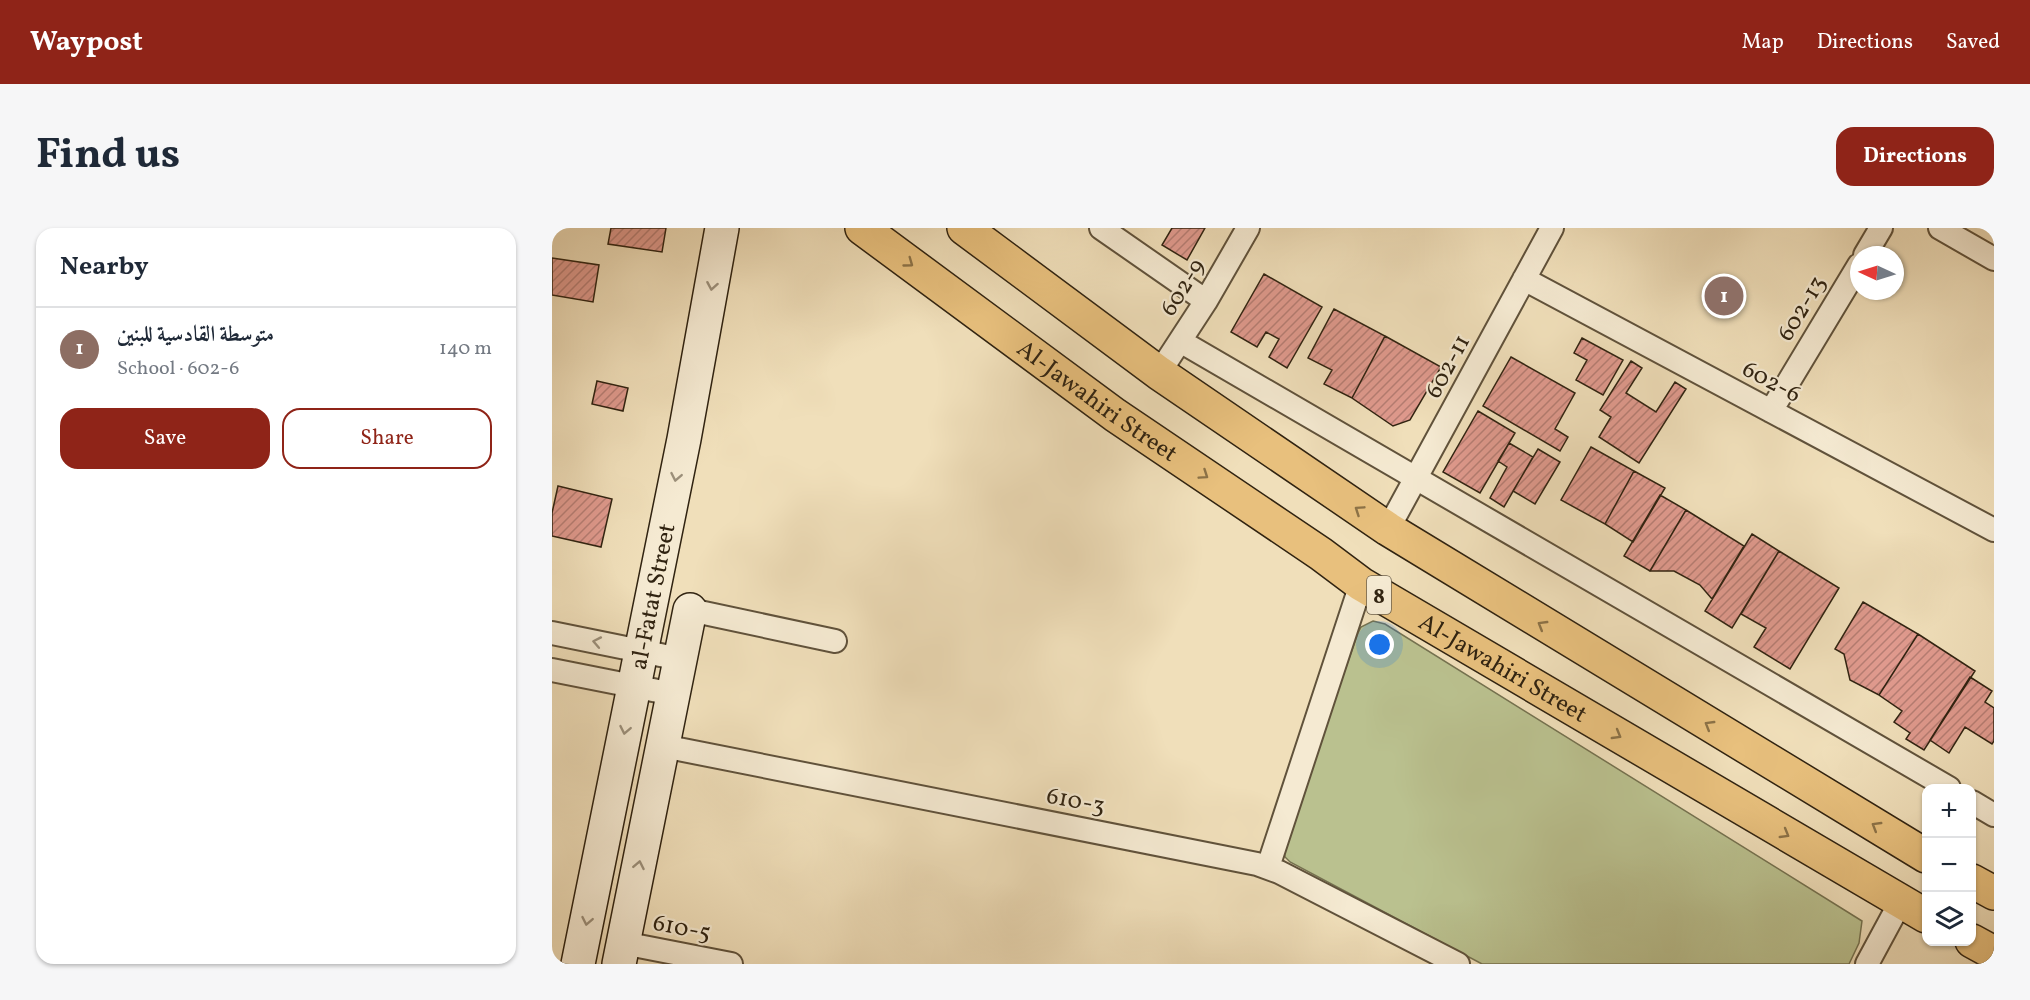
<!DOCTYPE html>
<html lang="en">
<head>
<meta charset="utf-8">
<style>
  body { margin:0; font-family:Vollkorn,Amiri,serif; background:#f6f6f7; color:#1f2937 }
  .controls { position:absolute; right:18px; bottom:18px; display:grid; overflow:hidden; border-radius:12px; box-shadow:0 2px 4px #0004 }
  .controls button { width:54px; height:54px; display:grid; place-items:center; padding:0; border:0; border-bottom:2px solid #e0e1e3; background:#fff; color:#1f2937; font:30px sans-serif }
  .compass { position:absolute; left:1298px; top:18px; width:54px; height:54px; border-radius:50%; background:#fff; box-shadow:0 2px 4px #0004; rotate:274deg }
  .you { position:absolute; left:828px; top:417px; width:21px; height:21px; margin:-15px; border:4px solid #fff; border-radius:50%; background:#1a73e8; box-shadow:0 0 0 9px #1a73e833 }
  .badge { display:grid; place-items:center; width:39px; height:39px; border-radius:50%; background:#8f2418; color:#fff; font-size:20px; font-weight:700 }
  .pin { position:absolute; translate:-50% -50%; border:3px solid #fff; box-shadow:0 2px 6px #0006 }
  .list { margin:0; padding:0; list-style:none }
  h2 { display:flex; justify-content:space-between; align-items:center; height:78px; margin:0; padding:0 24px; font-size:26px }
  h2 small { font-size:20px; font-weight:400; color:#747a83 }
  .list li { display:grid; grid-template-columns:39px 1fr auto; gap:18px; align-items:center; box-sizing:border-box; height:84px; padding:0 24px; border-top:2px solid #e0e1e3 }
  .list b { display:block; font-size:22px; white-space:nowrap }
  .list p { margin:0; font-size:20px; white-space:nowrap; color:#747a83 }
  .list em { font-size:20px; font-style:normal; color:#747a83 }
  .actions { display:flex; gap:12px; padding:18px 24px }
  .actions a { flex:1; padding:14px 0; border:2px solid #8f2418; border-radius:18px; text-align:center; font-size:21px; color:#8f2418 }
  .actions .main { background:#8f2418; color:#fff }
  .icon { flex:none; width:33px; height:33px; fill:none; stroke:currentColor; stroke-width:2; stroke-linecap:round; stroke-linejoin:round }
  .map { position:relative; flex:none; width:1442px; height:736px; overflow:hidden; border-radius:18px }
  header { display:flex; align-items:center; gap:36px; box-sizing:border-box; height:84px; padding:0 30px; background:#8f2418; color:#fff }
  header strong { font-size:28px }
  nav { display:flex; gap:33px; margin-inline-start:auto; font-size:21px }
  .intro { display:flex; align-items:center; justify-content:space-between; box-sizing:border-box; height:144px; padding:0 36px }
  h1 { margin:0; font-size:42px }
  .button { padding:15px 27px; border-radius:18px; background:#8f2418; color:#fff; font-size:21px; font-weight:700 }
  main { display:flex; gap:36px; padding:0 36px }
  aside { flex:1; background:#fff; border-radius:18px; box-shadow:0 2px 4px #0004 }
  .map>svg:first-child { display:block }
</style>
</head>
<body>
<header>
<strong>Waypost</strong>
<nav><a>Map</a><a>Directions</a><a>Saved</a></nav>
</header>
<div class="intro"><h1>Find us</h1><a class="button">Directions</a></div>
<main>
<aside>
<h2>Nearby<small></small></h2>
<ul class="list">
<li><span class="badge" style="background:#8d6e63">1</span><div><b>متوسطة القادسية للبنين</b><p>School · 602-6</p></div><em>140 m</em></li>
</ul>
<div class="actions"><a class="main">Save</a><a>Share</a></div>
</aside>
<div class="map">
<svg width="1442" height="736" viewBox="0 0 1442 736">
  <defs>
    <pattern id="building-hatch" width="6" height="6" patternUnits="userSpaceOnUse" patternTransform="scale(1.5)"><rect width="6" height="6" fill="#e09a8e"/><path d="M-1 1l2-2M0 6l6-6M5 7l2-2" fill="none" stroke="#b67d73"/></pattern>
  </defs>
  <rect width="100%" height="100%" fill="#f0dfba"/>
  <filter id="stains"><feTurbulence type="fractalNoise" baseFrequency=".00333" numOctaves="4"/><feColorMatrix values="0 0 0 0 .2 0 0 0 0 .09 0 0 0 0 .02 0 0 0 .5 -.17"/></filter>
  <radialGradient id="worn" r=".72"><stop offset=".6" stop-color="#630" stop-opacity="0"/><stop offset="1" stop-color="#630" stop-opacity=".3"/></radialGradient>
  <path fill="#bac18f" stroke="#757250" stroke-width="1.5" d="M 821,393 L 833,396 L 1310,693 L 1307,715 L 1297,736 L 930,736 L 738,634 L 733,629 L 731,619 L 806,405 L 809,399 Z"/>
  <path fill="url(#building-hatch)" stroke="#302311" stroke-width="1.5" d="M 59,0 L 114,0 L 110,24 L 56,16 Z
    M 620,0 L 653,0 L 635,32 L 610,17 Z
    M 0,30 L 47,37 L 41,74 L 0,67 Z
    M 712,46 L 770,79 L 735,140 L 717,129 L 727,111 L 714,104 L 705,119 L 679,104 Z
    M 782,81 L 833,108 L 800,170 L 772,156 L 780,142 L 756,130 Z
    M 833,108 L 889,139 L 858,192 L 841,198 L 800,170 Z
    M 1030,110 L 1071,132 L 1051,167 L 1024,152 L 1035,132 L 1022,125 Z
    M 959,129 L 1023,165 L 1003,201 L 1016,209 L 1008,223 L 931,178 Z
    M 1079,133 L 1090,140 L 1074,165 L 1104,184 L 1123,154 L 1134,161 L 1087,235 L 1047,209 L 1059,189 L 1048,182 Z
    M 45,153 L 76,160 L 71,183 L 40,176 Z
    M 926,183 L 963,205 L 928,265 L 891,244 Z
    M 957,215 L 981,229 L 952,279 L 938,270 L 955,239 L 946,233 Z
    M 1039,219 L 1082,243 L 1053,296 L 1009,272 Z
    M 986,221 L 1008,234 L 983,276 L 961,263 Z
    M 1082,243 L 1113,260 L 1081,314 L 1053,296 Z
    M 6,258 L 60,271 L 49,319 L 0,308 L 0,285 Z
    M 1108,267 L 1134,282 L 1098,343 L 1072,328 Z
    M 1134,282 L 1192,318 L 1160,371 L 1148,357 L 1122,343 L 1098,343 Z
    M 1200,306 L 1227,323 L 1180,400 L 1153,383 Z
    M 1227,323 L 1287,360 L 1238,441 L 1202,419 L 1214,400 L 1189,386 Z
    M 1311,374 L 1366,406 L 1327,467 L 1298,452 L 1292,426 L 1283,421 Z
    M 1366,406 L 1423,443 L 1372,522 L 1354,511 L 1358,505 L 1342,494 L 1350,483 L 1327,467 Z
    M 1418,449 L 1440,463 L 1433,474 L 1442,480 L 1442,513 L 1440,516 L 1413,499 L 1397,525 L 1378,512 Z"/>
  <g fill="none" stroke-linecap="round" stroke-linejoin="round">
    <g stroke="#60523b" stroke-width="26">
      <path id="street" d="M 549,0 L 654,73
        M 1388,0 L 1442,31
        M 1313,27 L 1329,0
        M 972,51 L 1442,302
        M 628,113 L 1397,560
        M 607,145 L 654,73 L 696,0
        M 1219,183 L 1307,37
        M 836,301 L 1000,0
        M 138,382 L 283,413
        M 0,405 L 128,431
        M 0,442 L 121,466
        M 111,518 L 705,636 L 727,644 L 906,736
        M 1420,574 L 1442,587
        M 716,639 L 809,356
        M 71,715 L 179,736
        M 1315,736 L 1349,673"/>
    </g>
    <g stroke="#302311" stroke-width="36">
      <g id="secondary">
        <path id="s1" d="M 26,736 L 132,211 L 170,0"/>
        <path d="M 67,736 L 138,382"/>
      </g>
    </g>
    <g stroke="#302311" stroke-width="36">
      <g id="primary">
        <path id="s2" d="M 310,0 L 563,187 L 769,326 L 809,356 L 1374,688"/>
        <path d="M 412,0 L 607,145 L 836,301 L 1374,628"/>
        <path d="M 1420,653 L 1442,665"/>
        <path d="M 1420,713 L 1442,725"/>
      </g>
    </g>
    <use href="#street" stroke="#f5ead2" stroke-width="22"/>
    <use href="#secondary" stroke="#f5ead2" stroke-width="33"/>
    <use href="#primary" stroke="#e8c07d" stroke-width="33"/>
  </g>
  <defs><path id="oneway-chevron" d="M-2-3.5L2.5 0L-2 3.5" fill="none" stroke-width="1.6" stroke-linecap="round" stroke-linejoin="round" transform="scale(1.5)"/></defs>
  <g stroke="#8c7247">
    <use href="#oneway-chevron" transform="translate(357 35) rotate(36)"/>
    <use href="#oneway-chevron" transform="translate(652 247) rotate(34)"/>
    <use href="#oneway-chevron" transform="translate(807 282) rotate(-146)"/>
    <use href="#oneway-chevron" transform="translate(990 397) rotate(-149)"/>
    <use href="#oneway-chevron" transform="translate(1157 497) rotate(-149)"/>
    <use href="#oneway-chevron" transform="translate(1065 507) rotate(30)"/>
    <use href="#oneway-chevron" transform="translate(1324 598) rotate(-149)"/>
    <use href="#oneway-chevron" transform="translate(1233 606) rotate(30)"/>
  </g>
  <g stroke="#9c907b">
    <use href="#oneway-chevron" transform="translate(160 58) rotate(100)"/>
    <use href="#oneway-chevron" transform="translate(124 249) rotate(101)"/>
    <use href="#oneway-chevron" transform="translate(45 414) rotate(-169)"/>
    <use href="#oneway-chevron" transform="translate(73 502) rotate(101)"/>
    <use href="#oneway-chevron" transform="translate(87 637) rotate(-79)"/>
    <use href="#oneway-chevron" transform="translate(35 693) rotate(101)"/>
  </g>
  <g text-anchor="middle" stroke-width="4.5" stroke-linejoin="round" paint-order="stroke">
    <rect fill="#f5ead2" stroke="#6b5f4b" stroke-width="1.5" x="815" y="348" width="24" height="38" rx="4.5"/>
    <g font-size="22" font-weight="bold" fill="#302311">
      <text x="827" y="375">8</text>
    </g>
    <g font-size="24" fill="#302311" stroke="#f5ead2">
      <text transform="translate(630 59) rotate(-58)" y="8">602-9</text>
      <text transform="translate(1249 80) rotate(-59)" y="8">602-13</text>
      <text transform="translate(895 138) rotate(-62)" y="8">602-11</text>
      <text transform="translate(1220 153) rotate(28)" y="8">602-6</text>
      <text dy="8" stroke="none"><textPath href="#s2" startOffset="292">Al-Jawahiri Street</textPath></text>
      <text dy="8" stroke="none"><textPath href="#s1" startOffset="375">al-Fatat Street</textPath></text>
      <text dy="8" stroke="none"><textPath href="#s2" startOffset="778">Al-Jawahiri Street</textPath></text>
      <text transform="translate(524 572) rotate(11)" y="8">610-3</text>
      <text transform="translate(130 699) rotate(11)" y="8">610-5</text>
    </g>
  </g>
  <rect width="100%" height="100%" filter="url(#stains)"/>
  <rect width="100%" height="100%" fill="url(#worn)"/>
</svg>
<div class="controls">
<button>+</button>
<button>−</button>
<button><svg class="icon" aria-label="layers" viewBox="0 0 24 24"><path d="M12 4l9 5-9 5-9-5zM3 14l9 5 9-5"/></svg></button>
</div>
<svg class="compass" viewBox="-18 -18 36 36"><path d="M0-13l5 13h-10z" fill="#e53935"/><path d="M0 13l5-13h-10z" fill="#747a83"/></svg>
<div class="you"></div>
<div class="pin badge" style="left:1172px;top:68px;background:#8d6e63">1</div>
</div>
</main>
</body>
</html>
